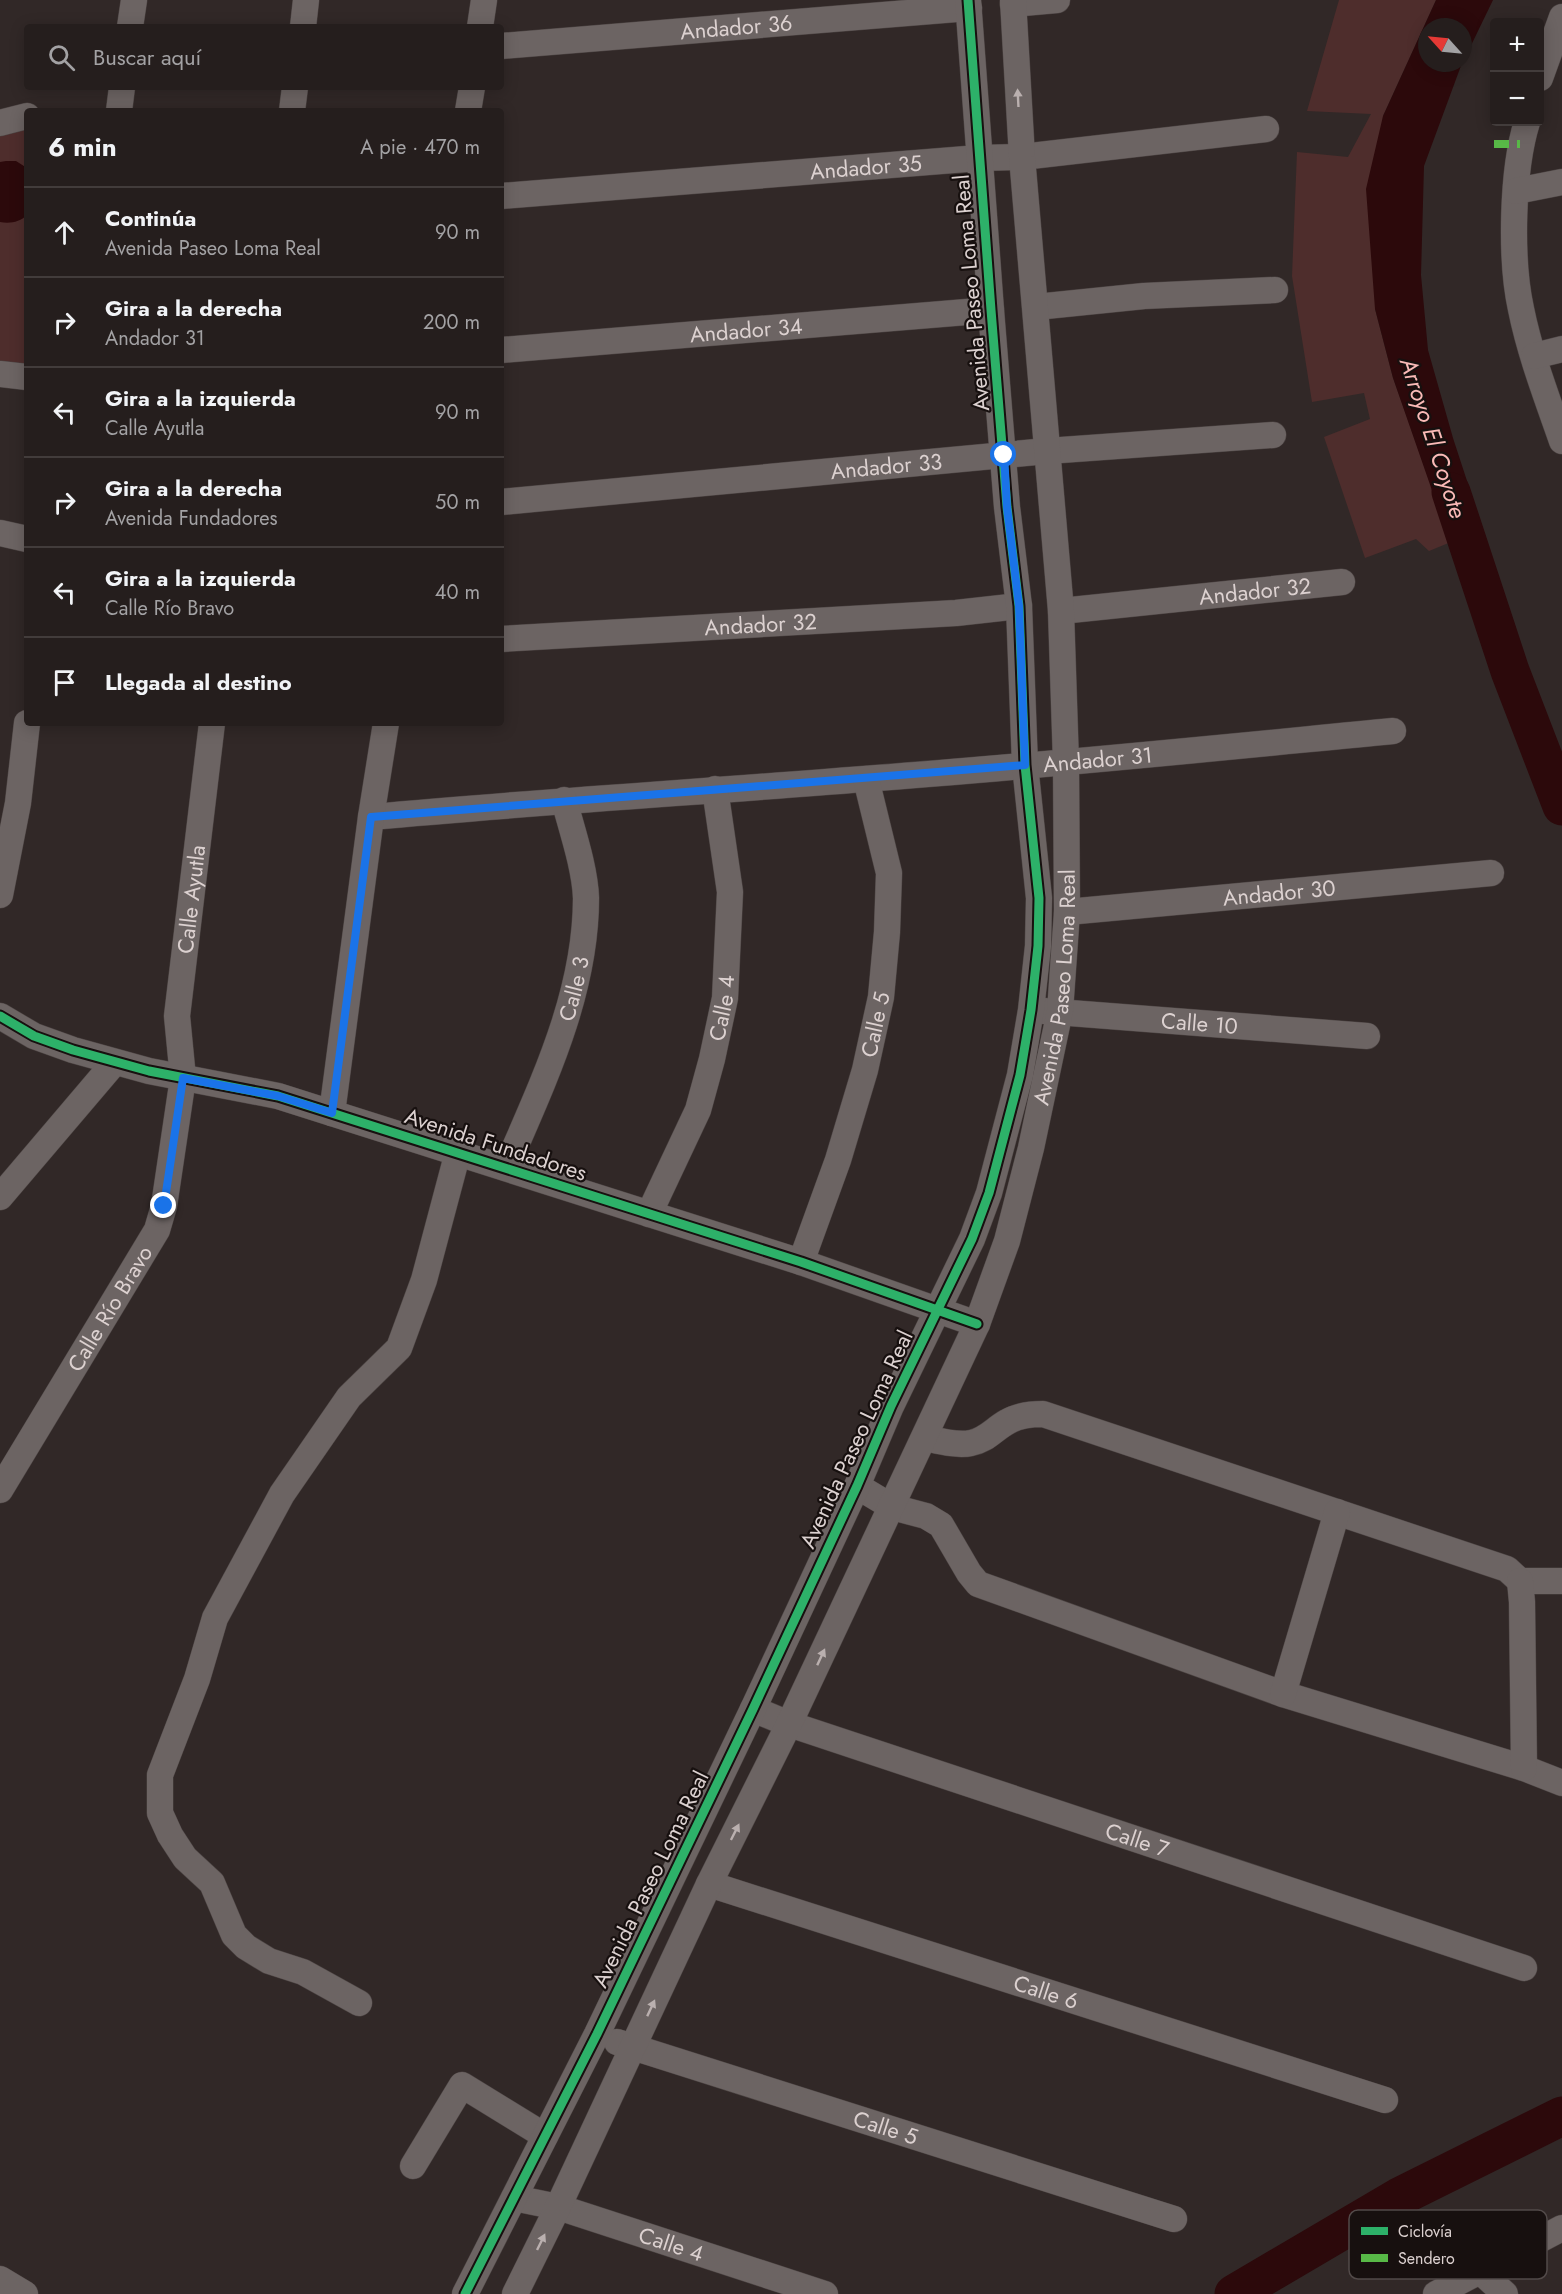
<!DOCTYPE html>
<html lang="es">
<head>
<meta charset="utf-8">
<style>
  body { margin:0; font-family:Jost,sans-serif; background:#312b2a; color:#f1f3f6 }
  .controls { position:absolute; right:18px; top:18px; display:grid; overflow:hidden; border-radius:6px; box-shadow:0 3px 15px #0003 }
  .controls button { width:54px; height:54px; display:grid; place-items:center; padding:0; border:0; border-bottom:2px solid #423c3b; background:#251e1d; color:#f1f3f6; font:30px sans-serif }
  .compass { position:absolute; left:1418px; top:18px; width:54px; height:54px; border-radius:50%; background:#251e1d; box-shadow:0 3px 15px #0003; rotate:297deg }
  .stop { position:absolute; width:18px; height:18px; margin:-14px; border:4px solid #1a73e8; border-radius:50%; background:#fff }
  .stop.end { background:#1a73e8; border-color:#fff; box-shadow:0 2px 6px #0008 }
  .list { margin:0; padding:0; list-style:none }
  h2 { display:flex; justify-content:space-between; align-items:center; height:78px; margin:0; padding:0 24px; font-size:26px }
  h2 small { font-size:20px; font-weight:400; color:#a3a2a4 }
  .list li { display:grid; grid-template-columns:39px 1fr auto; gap:18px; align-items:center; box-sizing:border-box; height:90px; padding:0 24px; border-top:2px solid #423c3b }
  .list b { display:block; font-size:22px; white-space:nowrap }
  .list p { margin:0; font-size:20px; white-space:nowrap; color:#a3a2a4 }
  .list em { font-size:20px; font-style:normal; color:#a3a2a4 }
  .icon { flex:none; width:33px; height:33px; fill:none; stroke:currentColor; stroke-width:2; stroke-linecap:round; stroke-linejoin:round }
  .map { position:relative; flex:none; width:1562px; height:2294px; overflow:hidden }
  .search { position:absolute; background:#251e1d; box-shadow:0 3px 15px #0003; left:24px; top:24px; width:480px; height:66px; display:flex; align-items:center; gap:15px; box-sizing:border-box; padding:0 21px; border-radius:6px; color:#a3a2a4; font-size:22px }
  .panel { position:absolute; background:#251e1d; box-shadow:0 3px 15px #0003; left:24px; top:108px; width:480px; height:618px; border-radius:6px }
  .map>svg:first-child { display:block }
</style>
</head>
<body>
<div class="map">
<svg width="1562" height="2294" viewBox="0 0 1562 2294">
  <rect width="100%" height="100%" fill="#312827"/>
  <path fill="#4e2d2c" d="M 1339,0 L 1436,0 L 1383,116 L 1375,309 L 1393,378 L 1451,542 L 1429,551 L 1416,539 L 1365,558 L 1324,437 L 1370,419 L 1364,393 L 1312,402 L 1292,276 L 1297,152 L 1348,157 L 1371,114 L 1307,111 Z
    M 27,118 L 27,366 L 0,364 L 0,123 Z"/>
  <path fill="#2c090b" d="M 1436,0 L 1493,0 L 1463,62 L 1463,27 L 1427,27 L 1427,63 L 1462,63 L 1424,166 L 1421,275 L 1428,350 L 1453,438 L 1485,536 L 1452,548 L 1393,378 L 1375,309 L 1366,189 L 1383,116 Z
    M 6,161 L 16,161 L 27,168 L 27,215 C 20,222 10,224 0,222 L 0,162 Z"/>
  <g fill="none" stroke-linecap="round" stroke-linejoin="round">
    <path stroke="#2c090b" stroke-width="7" d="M 1346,2228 L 1371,2266"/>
    <path stroke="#2c090b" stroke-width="39" d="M 1451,492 L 1510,671 L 1562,806
      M 1234,2294 L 1399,2197 L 1562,2116"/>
    <g stroke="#4c4443" stroke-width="27">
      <g id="minor">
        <path d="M 1013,4 L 1057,0"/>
        <path d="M 130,27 L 134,0"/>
        <path d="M 303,27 L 306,0"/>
        <path d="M 480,27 L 484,0"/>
        <path id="s1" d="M 501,46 L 969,8"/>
        <path d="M 1540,78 L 1562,17"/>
        <path d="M 119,111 L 122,87"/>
        <path d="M 292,111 L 295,87"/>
        <path d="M 468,111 L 472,87"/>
        <path d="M 1527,122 C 1512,170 1510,259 1521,309 C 1530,354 1547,398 1562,441"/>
        <path d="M 0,123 L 27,116"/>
        <path d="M 1516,191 L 1562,182"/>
        <path id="s2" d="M 501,196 L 979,158 L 1022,157 L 1266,129"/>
        <path d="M 1036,307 L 1144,296 L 1275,290"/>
        <path id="s3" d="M 501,350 L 991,310"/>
        <path d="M 1534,356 L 1562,349"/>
        <path d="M 0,374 L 27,377"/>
        <path id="s4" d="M 501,502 L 1047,451 L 1273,435"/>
        <path d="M 0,533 L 27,539"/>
        <path id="s5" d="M 1061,611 L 1342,582"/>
        <path id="s6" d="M 501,639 L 956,613 L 1019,606"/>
        <path id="s7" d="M 371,817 C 535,802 700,792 864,779 C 1041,766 1217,748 1393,731"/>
        <path d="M 0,895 L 18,803 L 27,723"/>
        <path id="s8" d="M 1067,912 L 1491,873"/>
        <path id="s9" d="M 1044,1011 L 1367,1036"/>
        <path d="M 0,1016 L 34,1036 L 73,1050 L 149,1071 L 278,1096 L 801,1262 L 977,1324"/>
        <path d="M 332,1113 L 371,817 L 386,723"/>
        <path id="s10" d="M 506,1168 C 543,1082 586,994 586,898 C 585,868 572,830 564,800"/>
        <path d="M 0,1197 L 114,1063"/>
        <path id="s11" d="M 649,1214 L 698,1110 L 712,1059 L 725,998 L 730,892 L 715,789"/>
        <path id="s12" d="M 801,1262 L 838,1160 L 865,1070 L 881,997 L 887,932 L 889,873 L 866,779"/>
        <path d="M 925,1438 C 939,1441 957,1446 971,1443 C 987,1440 994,1429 1007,1422 C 1018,1415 1031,1414 1043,1414 L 1507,1569 L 1520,1581 L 1562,1581"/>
        <path d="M 857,1486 L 892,1507 L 926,1516 L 941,1525 L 969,1573 L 978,1584 L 1283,1694 L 1524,1768 L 1562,1783"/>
        <path id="s13" d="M 0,1490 L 157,1230 L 164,1206 L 183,1078 L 177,1016 L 212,723"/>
        <path d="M 1520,1581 L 1522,1602 L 1524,1768"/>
        <path d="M 1283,1694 L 1337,1512"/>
        <path id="s14" d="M 753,1709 L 789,1724 L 1524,1968"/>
        <path id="s15" d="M 709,1884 L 1385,2100"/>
        <path d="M 359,2003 L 303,1972 L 269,1961 L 246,1947 L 234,1935 L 212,1883 L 185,1858 L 170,1835 L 160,1813 L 160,1775 L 197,1679 L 215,1618 L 282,1494 L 349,1397 L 399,1348 L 424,1280 L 458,1152"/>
        <path id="s16" d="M 617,2042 L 1174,2219"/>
        <path d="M 413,2166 L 462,2085 L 545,2136"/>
        <path id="s17" d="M 514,2198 L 558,2207 L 825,2294"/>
        <path d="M 1480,2271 L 1505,2294"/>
        <path d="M 0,2279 L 25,2294"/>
        <path d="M 465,2294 L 597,2034 L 753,1709 L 857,1486 L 891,1406 L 972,1239 L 989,1193 L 1020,1075 L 1031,1010 L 1038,946 L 1039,898 L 1025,765 L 1019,606 L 1007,507 L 991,310 L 968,0"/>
        <path id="s18" d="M 515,2294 L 558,2207 L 709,1884 L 789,1724 L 977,1324 L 1007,1241 L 1031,1148 L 1060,1011 L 1067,912 L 1066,763 L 1061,611 L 1022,157 L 1013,0"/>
        <path d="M 1436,2294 L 1562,2228"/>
      </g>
    </g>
    <use href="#minor" stroke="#6c6463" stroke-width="26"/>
    <path stroke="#58b947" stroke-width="8" stroke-dasharray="15 8" stroke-linecap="butt" d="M 1494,144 L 1520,144"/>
    <g stroke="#17100f" stroke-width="13">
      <path id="cycleway" d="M 0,1016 L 34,1036 L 73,1050 L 149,1071 L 278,1096 L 801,1262 L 977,1324
        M 465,2294 L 597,2034 L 753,1709 L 857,1486 L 891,1406 L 972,1239 L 989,1193 L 1020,1075 L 1031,1010 L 1038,946 L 1039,898 L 1025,765 L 1019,606 L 1007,507 L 991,310 L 968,0"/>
    </g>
    <use href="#cycleway" stroke="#2db169" stroke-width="9"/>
  </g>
  <defs><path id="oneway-solid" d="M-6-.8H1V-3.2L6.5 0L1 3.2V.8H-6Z" transform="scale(1.5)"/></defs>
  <g fill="#bab0af">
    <use href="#oneway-solid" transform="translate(1018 98) rotate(-93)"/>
    <use href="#oneway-solid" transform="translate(821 1657) rotate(-65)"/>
    <use href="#oneway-solid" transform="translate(735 1832) rotate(-63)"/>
    <use href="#oneway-solid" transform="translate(651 2008) rotate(-65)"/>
    <use href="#oneway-solid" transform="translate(541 2242) rotate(-64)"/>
  </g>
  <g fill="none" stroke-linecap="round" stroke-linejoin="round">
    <path stroke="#1a73e8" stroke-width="8" d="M 164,1206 L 183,1078 L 278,1096 L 332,1113 L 371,817 C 589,798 807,784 1025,765 L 1019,606 L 1007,507 L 1004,455"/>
  </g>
  <g text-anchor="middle" stroke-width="4.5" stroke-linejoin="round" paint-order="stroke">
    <g font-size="22" fill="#dcd1d0" stroke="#17100f">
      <text dy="8" stroke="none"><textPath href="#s1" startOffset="236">Andador 36</textPath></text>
      <text dy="8" stroke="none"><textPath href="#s2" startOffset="366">Andador 35</textPath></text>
      <text transform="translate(971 293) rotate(-95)" y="8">Avenida Paseo Loma Real</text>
      <text dy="8" stroke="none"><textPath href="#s3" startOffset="246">Andador 34</textPath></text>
      <text dy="8" stroke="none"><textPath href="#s4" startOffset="387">Andador 33</textPath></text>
      <text dy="8" stroke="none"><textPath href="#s5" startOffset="195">Andador 32</textPath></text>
      <text dy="8" stroke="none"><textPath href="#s6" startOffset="260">Andador 32</textPath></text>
      <text dy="8" stroke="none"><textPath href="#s7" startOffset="729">Andador 31</textPath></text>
      <text dy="8" stroke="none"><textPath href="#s8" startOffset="213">Andador 30</textPath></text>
      <text dy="8" stroke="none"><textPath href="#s13" startOffset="638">Calle Ayutla</textPath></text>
      <text dy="8" stroke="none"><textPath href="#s18" startOffset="1422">Avenida Paseo Loma Real</textPath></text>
      <text dy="8" stroke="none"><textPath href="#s10" startOffset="192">Calle 3</textPath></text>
      <text dy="8" stroke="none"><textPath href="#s11" startOffset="220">Calle 4</textPath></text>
      <text dy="8" stroke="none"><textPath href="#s9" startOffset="156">Calle 10</textPath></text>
      <text dy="8" stroke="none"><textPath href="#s12" startOffset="249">Calle 5</textPath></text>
      <text transform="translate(496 1144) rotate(18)" y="8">Avenida Fundadores</text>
      <text dy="8" stroke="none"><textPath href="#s13" startOffset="212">Calle Río Bravo</textPath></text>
      <text transform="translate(856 1439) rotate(-65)" y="8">Avenida Paseo Loma Real</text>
      <text dy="8" stroke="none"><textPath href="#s14" startOffset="406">Calle 7</textPath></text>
      <text transform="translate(650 1879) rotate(-64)" y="8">Avenida Paseo Loma Real</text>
      <text dy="8" stroke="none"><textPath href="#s15" startOffset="354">Calle 6</textPath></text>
      <text dy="8" stroke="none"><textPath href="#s16" startOffset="282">Calle 5</textPath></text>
      <text dy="8" stroke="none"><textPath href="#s17" startOffset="164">Calle 4</textPath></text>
    </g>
    <g font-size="24" font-style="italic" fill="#fabab7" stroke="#17100f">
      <text transform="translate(1433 438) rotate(72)" y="8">Arroyo El Coyote</text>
    </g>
  </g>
  <rect x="1349" y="2210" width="198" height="69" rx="9" fill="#17100f" stroke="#524a49" stroke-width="1.5"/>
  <rect x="1361" y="2227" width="27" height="8" fill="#2db169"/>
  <rect x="1361" y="2254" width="27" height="8" fill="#58b947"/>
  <g font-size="16" fill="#dcd1d0">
    <text x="1398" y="2237">Ciclovía</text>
    <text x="1398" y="2264">Sendero</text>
  </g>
</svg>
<div class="controls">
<button>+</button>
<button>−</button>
</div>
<svg class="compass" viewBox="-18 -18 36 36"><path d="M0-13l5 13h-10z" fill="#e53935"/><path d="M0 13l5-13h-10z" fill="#a3a2a4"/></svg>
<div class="stop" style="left:1004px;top:455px"></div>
<div class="stop end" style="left:164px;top:1206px"></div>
<div class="search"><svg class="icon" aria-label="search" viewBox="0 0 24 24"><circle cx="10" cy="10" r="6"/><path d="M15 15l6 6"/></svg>Buscar aquí</div>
<section class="panel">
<h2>6 min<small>A pie · 470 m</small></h2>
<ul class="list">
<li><svg class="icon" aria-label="ahead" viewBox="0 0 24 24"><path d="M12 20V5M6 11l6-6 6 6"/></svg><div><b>Continúa</b><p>Avenida Paseo Loma Real</p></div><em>90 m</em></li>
<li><svg class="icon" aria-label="right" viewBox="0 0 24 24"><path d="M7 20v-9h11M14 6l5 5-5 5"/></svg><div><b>Gira a la derecha</b><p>Andador 31</p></div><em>200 m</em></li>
<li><svg class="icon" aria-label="left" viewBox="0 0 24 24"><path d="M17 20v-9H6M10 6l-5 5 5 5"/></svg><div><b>Gira a la izquierda</b><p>Calle Ayutla</p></div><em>90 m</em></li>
<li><svg class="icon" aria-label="right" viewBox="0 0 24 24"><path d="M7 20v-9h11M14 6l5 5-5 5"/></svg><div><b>Gira a la derecha</b><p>Avenida Fundadores</p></div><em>50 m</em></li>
<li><svg class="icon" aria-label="left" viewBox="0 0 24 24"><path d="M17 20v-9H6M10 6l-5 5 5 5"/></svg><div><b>Gira a la izquierda</b><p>Calle Río Bravo</p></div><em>40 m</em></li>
<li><svg class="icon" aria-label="arrive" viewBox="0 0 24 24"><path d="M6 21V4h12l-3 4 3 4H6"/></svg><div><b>Llegada al destino</b></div></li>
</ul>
</section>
</div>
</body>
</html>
